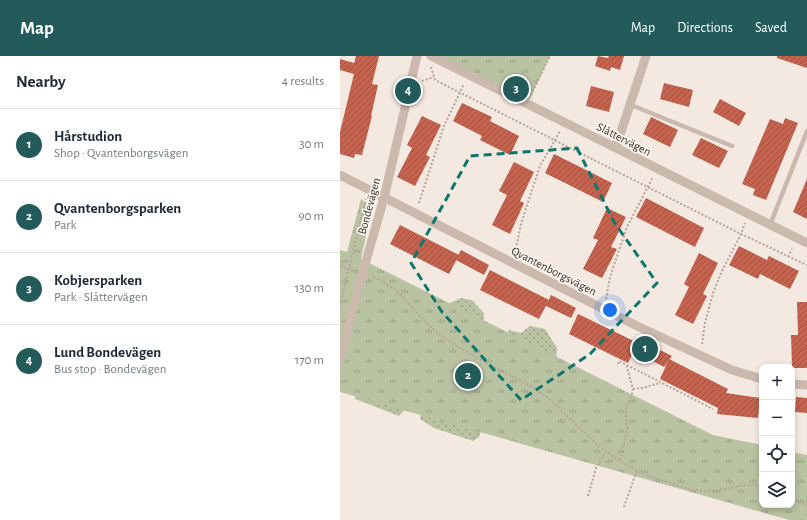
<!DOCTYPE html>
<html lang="en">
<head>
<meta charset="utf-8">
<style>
  body { margin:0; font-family:"Alegreya Sans",sans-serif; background:#f6f6f7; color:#1f2937 }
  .controls { position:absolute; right:12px; bottom:12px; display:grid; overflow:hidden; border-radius:8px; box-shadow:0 2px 6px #0003 }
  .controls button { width:36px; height:36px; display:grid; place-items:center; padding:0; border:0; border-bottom:1px solid #e0e1e3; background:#fff; color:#1f2937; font:20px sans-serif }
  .you { position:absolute; left:270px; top:254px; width:14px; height:14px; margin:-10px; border:3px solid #fff; border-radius:50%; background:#1a73e8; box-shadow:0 0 0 6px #1a73e833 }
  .badge { display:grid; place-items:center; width:26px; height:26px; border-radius:50%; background:#225b5a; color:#fff; font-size:13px; font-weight:700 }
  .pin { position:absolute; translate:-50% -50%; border:2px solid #fff; box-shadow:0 1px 4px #0006 }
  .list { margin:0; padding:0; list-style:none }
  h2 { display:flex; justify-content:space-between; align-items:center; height:52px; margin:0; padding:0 16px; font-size:17px }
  h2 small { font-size:13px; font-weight:400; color:#747a83 }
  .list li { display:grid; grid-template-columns:26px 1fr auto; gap:12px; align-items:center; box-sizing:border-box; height:72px; padding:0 16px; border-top:1px solid #e0e1e3 }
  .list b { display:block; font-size:15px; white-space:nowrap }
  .list p { margin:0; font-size:13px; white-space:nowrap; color:#747a83 }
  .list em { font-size:13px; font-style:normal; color:#747a83 }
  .icon { flex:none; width:22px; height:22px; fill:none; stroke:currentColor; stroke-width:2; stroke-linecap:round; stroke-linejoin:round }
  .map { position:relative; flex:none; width:467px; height:464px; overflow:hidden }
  header { display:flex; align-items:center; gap:24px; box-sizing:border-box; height:56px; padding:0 20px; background:#225b5a; color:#fff }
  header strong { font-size:19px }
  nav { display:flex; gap:22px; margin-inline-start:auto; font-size:14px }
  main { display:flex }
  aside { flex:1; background:#fff }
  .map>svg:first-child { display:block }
</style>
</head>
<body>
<header>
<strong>Map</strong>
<nav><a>Map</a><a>Directions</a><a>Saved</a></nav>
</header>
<main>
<aside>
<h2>Nearby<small>4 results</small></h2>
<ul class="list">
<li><span class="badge">1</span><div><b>Hårstudion</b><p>Shop · Qvantenborgsvägen</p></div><em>30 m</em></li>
<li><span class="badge">2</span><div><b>Qvantenborgsparken</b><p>Park</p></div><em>90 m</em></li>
<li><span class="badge">3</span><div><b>Kobjersparken</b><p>Park · Slåttervägen</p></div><em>130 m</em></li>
<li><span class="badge">4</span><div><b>Lund Bondevägen</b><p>Bus stop · Bondevägen</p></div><em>170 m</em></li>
</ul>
</aside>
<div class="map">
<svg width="467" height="464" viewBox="0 0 467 464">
  <defs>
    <pattern id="grass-dots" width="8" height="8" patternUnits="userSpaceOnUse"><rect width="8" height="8" fill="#b9c2a1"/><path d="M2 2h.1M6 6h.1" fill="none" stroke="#979e83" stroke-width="1.8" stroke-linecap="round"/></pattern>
    <pattern id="park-tufts" width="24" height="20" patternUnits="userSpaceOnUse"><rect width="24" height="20" fill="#b9c2a1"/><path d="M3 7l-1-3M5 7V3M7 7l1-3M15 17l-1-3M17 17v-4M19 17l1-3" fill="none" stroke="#979e83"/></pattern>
    <pattern id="building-hatch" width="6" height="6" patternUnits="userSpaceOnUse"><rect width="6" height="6" fill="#c26450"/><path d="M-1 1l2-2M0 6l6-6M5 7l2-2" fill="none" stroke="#9f5343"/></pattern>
  </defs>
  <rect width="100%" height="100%" fill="#f3e9e1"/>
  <path fill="url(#grass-dots)" d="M 121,242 L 132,244 L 144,257 L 143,273 L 106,249 Z
    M 190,270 L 205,273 L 217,292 L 216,310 L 165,282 L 169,274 L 181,277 Z
    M 15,336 L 68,350 L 59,360 L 15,343 Z
    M 83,350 L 142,372 L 139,381 L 133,385 L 94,372 L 80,363 Z"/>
  <path fill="url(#park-tufts)" d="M 91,0 L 210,0 L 187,48 Z
    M 21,143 L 32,152 L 21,203 L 373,379 L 422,389 L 422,449 L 452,449 L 452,396 L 467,399 L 467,464 L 449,464 L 0,336 L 0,194 L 7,196 Z"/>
  <path fill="url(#building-hatch)" d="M 16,0 L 39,0 L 32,28 L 38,29 L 31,60 L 32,60 L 22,99 L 15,98 L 14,102 L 0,98 L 0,76 L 14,18 L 0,14 L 0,3 L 14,7 Z
    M 258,0 L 268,2 L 269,0 L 284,0 L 280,14 L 271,11 L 270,15 L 255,10 Z
    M 437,0 L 467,0 L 467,12 L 437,2 Z
    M 324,27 L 353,34 L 349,51 L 320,43 Z
    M 251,30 L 274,36 L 269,56 L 246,50 Z
    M 380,43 L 406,57 L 399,70 L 373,56 Z
    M 122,47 L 152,61 L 150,65 L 179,80 L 170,99 L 140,84 L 142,80 L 113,65 Z
    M 82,60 L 101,69 L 86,99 L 90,101 L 75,130 L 57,121 L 72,92 L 67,89 Z
    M 311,61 L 338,74 L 330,91 L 303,78 Z
    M 445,62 L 458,67 L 426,144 L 413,139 L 415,133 L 402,128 L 430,63 L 443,68 Z
    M 361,82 L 388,95 L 379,112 L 352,99 Z
    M 214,98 L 272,127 L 263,146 L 205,117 Z
    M 174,106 L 194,116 L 180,145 L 184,147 L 170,178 L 152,169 L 167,139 L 159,135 Z
    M 467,123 L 467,163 L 453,156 Z
    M 306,142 L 364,172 L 355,191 L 296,161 Z
    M 267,152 L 286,161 L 271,191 L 277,193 L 262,222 L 243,213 L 258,184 L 253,182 Z
    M 60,169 L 119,199 L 109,218 L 50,188 Z
    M 399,190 L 427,204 L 429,200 L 459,215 L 450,233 L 420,218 L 418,223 L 389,209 Z
    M 121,194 L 149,209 L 144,219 L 116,204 Z
    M 359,197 L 378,207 L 363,238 L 367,240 L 353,268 L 335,259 L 349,231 L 344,228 Z
    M 150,214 L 209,244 L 199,263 L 140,234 Z
    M 211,239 L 236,252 L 231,262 L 206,250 Z
    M 457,246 L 467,246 L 467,312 L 452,312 L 451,279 L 458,279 Z
    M 238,258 L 298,287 L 300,284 L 332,300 L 324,311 L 294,295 L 288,307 L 229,278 Z
    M 329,303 L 388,333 L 386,337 L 420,342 L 418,362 L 377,358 L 378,352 L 320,323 Z
    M 456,341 L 467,342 L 467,357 L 455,356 Z"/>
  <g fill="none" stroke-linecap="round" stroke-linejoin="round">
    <path stroke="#b7a397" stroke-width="2" stroke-dasharray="2 2" stroke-linecap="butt" d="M 91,11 L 95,24 L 401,178 L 467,209
      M 82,25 L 94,21
      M 191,39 L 210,0
      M 79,147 L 104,70 L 124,28
      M 175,197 L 181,168 L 194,128 L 200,110 L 220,75
      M 448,201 L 452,193
      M 0,210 L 13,215
      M 33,221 C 62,233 72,255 94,274 C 127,301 169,315 204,339 C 220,351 233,367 248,380 C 266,397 289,412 312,421 C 330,427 352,436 371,435 C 388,434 405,426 422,430
      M 266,243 L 270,221 L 287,171 L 313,121
      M 0,249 L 26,143
      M 362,288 L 365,267 L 373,237 L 382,215 L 401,178 L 405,167
      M 278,308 L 279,305 L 373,353
      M 293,333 L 302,332 L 320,327
      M 280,404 L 288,371 L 286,363 L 286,352 L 292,338 L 293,333 L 286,308
      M 248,440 L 256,412 L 266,395
      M 452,442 L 467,450
      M 284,451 L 297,414"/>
    <path stroke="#cbb9ad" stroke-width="4.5" d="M 291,49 L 392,90
      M 430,169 L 467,75"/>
    <path stroke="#cbb9ad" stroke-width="9" d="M 91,0 L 467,187
      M 276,91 L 306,0
      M 0,119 L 295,269 L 392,314 L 422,323
      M 0,305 L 16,240 L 44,142 L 77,0
      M 452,328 L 467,329"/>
  </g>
  <path fill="none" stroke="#0f766e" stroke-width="3" stroke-dasharray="8 5" stroke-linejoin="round" d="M 237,92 L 274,166 L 317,227 L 250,298 L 181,344 L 102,256 L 71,207 L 130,100 Z"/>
  <g text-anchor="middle" stroke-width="3.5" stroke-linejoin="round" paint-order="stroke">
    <g font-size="12" fill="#3a2f2b" stroke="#faf4ee">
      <text transform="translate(284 83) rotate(27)" y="4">Slåttervägen</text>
      <text transform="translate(29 150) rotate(-75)" y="4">Bondevägen</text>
      <text transform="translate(214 215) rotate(27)" y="4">Qvantenborgsvägen</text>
    </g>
  </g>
</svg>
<div class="controls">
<button>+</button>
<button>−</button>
<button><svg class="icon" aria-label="locate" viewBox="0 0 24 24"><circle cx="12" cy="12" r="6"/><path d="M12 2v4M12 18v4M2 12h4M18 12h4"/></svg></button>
<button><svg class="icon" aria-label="layers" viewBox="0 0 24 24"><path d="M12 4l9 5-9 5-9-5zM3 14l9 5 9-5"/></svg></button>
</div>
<div class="you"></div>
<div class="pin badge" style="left:305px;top:293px">1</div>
<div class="pin badge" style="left:128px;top:320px">2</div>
<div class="pin badge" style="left:176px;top:33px">3</div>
<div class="pin badge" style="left:68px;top:35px">4</div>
</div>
</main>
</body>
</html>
